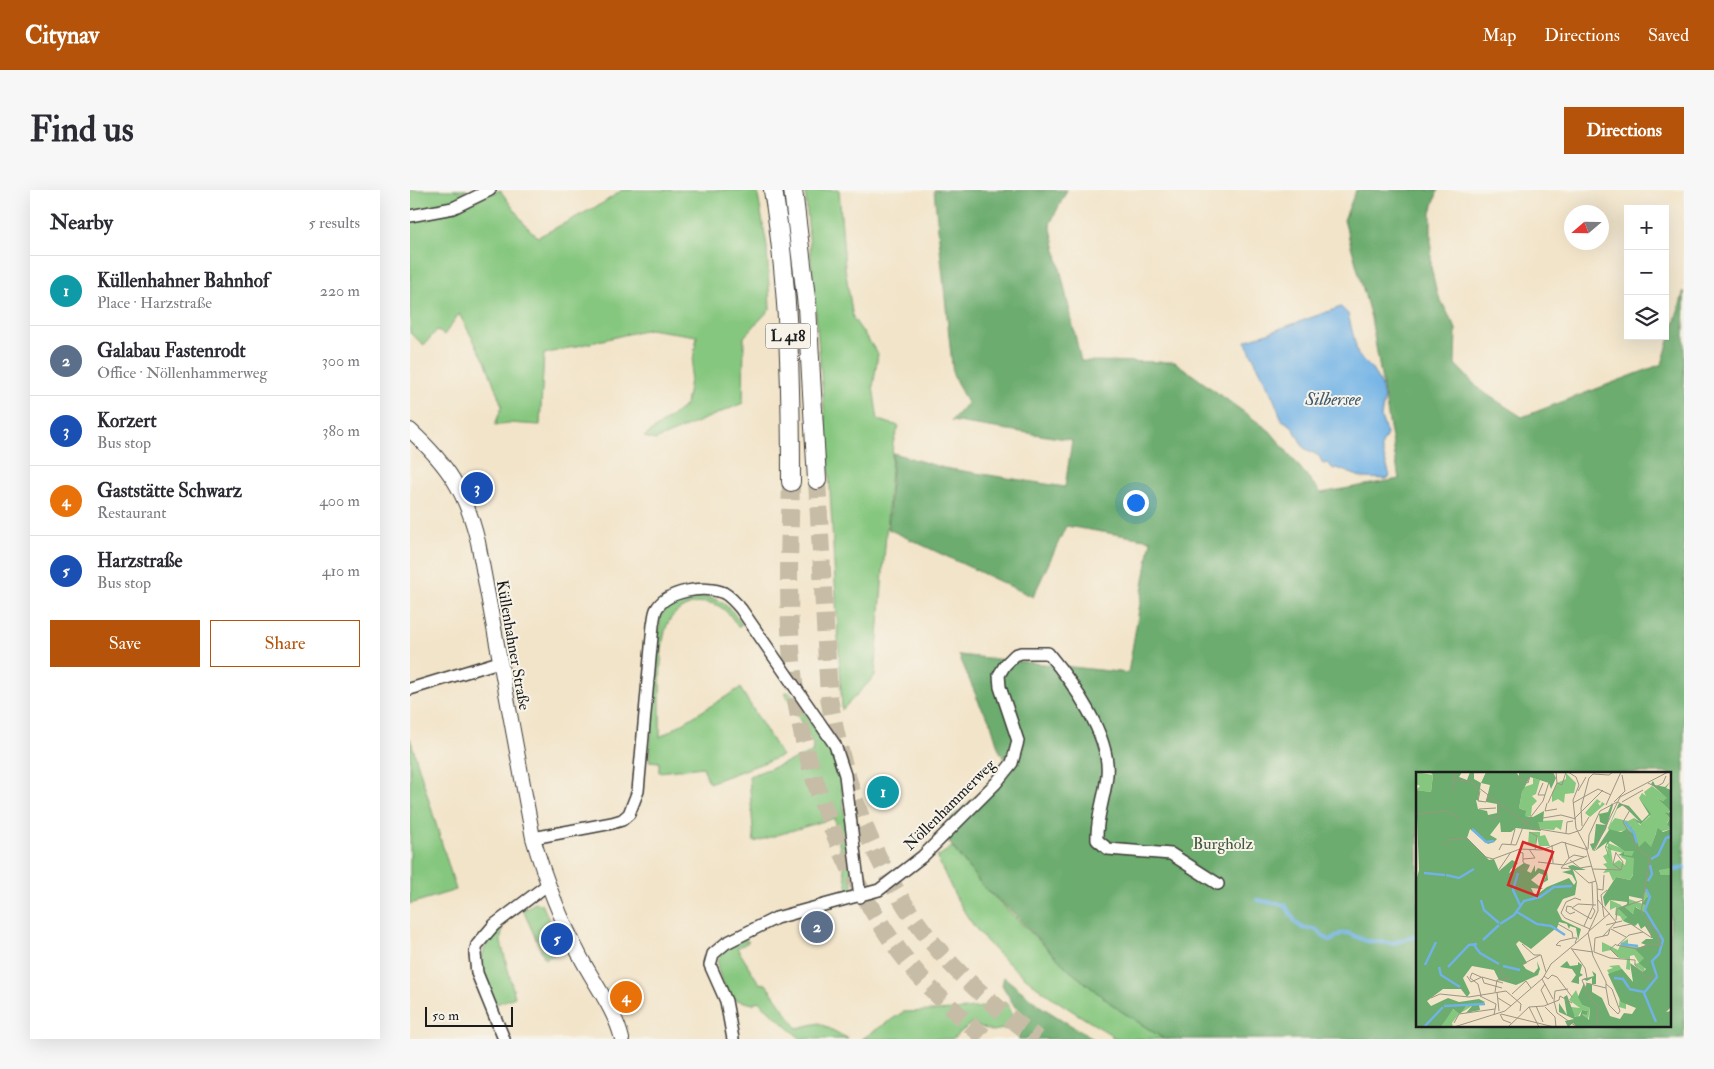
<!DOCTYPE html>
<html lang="en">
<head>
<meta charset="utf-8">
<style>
  body { margin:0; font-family:"IM FELL Double Pica",serif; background:#f7f7f7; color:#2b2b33 }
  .controls { position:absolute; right:15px; top:15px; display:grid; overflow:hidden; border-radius:0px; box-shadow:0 5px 20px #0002 }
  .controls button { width:45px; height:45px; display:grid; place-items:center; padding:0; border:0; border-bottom:1px solid #e1e1e2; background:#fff; color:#2b2b33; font:25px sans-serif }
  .compass { position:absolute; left:1154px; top:15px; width:45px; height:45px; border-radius:50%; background:#fff; box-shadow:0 5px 20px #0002; rotate:250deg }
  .scale { position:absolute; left:15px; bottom:12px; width:88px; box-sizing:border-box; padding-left:5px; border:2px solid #1c1c1c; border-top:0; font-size:14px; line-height:18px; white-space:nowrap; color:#1c1c1c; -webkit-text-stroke:4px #f7f3e8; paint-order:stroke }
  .you { position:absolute; left:725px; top:312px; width:18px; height:18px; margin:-12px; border:4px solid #fff; border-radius:50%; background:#1a73e8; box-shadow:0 0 0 8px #1a73e833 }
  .badge { display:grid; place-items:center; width:32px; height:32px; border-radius:50%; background:#b45309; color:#fff; font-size:16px; font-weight:700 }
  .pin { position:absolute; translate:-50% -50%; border:2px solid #fff; box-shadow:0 1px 5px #0006 }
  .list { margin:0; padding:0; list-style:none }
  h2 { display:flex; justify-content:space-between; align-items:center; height:65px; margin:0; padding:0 20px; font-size:21px }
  h2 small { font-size:16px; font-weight:400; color:#7c7c81 }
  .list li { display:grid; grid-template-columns:32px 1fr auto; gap:15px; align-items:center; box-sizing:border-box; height:70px; padding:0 20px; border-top:1px solid #e1e1e2 }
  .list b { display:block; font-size:19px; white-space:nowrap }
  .list p { margin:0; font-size:16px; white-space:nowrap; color:#7c7c81 }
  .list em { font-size:16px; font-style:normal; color:#7c7c81 }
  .actions { display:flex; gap:10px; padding:15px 20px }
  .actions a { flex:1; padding:11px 0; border:1px solid #b45309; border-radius:0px; text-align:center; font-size:18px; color:#b45309 }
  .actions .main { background:#b45309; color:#fff }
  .icon { flex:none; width:28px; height:28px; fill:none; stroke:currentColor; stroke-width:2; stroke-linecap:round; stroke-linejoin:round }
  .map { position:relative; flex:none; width:1274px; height:849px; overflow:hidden; border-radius:0px }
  header { display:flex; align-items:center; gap:30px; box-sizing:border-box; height:70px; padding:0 25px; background:#b45309; color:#fff }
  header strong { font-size:24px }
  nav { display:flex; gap:28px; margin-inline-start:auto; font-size:18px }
  .intro { display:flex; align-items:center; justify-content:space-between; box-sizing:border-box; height:120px; padding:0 30px }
  h1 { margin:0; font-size:35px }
  .button { padding:12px 22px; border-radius:0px; background:#b45309; color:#fff; font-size:18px; font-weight:700 }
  main { display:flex; gap:30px; padding:0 30px }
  aside { flex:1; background:#fff; border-radius:0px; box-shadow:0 5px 20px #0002 }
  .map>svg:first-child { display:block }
</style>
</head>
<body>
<header>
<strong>Citynav</strong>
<nav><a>Map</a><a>Directions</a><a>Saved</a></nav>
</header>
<div class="intro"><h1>Find us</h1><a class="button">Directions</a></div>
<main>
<aside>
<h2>Nearby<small>5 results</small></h2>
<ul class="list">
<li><span class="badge" style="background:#0f9aa8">1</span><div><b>Küllenhahner Bahnhof</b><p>Place · Harzstraße</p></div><em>220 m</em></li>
<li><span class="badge" style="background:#5c6f8a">2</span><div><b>Galabau Fastenrodt</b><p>Office · Nöllenhammerweg</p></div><em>300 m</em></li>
<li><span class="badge" style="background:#1a4fb4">3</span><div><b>Korzert</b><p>Bus stop</p></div><em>380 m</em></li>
<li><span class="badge" style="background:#e8710a">4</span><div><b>Gaststätte Schwarz</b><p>Restaurant</p></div><em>400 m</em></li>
<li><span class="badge" style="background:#1a4fb4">5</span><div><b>Harzstraße</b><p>Bus stop</p></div><em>410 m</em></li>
</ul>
<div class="actions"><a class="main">Save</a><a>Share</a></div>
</aside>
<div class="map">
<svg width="1274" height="849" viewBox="0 0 1274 849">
  <rect width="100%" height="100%" fill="#f7f3e8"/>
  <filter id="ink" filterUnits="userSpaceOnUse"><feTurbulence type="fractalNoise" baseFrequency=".02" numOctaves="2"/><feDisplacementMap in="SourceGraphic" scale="10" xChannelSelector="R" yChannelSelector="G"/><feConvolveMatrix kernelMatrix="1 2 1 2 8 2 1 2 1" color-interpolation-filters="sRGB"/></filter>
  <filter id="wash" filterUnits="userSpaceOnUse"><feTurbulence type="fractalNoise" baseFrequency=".0096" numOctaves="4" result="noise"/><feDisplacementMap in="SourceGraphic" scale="20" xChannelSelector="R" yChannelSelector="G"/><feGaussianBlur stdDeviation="1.12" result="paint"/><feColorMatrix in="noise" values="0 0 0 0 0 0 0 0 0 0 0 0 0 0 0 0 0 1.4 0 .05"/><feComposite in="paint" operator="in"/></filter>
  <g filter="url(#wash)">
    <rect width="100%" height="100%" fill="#f2e4c9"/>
    <path fill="#86c77f" stroke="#51724e" d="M 0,0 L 57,0 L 46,10 L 28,18 L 0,23 Z
      M 90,0 L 116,36 L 128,47 L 193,13 L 212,0 L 347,0 L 357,56 L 360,119 L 334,147 L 333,213 L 245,250 L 234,247 L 276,215 L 287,146 L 239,139 L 134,164 L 130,235 L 98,233 L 85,235 L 92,216 L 76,173 L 49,124 L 34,145 L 27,140 L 14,155 L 0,143 L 0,30 L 43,21 Z
      M 395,0 L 429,0 L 435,78 L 443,128 L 468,164 L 463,197 L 468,230 L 489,236 L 483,253 L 465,486 L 432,520 L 418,264 Z
      M 290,407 C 312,407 320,418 332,434 L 328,437 C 319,422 308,410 288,413 C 277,414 265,421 259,431 C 247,451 251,521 250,547 L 330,498 L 372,566 L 299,593 L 293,577 L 249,582 L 249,572 L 239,571 L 250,428 C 259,412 273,408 290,407 Z
      M 376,502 L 381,503 L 424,566 L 430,581 L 443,702 L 427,708 L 407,708 L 438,700 L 424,628 L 344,652 L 339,586 L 402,563 L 403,554 L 375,503 Z
      M 0,548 L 46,700 L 0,714 Z
      M 542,657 L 571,694 L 659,780 L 708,819 L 754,849 L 705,849 L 701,847 L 702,845 C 651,815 596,781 561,732 C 547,712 537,689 527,667 Z
      M 125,713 L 132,714 L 153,760 L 135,769 L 113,720 Z
      M 92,738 L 91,752 L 105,807 L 86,814 C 73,783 60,762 92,738 Z
      M 336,749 L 339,752 L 327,758 L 349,793 L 356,794 L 387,838 L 409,833 L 439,849 L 391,849 L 348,811 L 343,814 L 319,808 C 318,800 315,797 312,790 C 299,765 316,758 336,749 Z
      M 598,814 L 607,837 L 582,841 L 561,834 L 542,849 L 452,849 L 493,822 L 547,820 Z"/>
    <path fill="#6cac6e" stroke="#446445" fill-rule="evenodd" d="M 524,0 L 657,0 L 640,34 L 671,171 L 765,172 L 860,241 L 911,303 L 989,289 L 961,128 L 934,30 L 946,0 L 1028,0 L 1021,22 L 1021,77 L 1027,103 L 1046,139 L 1045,174 L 1070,200 L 1112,227 L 1252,174 L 1274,101 L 1274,849 L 754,849 L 708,819 L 659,780 L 601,721 L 571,694 L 535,647 L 540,629 L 581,593 L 596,571 L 589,560 L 580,531 L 570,515 L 549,465 L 718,483 L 741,350 L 656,336 L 623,407 L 478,339 L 483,263 L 534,278 L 655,297 L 662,250 L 541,231 L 557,213 L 543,185 ZM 1008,583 L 1260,583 L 1260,835 L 1008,835 Z
      M 594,787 L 630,816 L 683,849 L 608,849 L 614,826 L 605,817 L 592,795 Z"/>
    <path fill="#71b2e6" stroke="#466781" d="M 931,117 L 938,124 L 948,165 L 961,178 L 971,194 L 974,210 L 971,227 L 977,244 L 971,257 L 980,286 L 977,289 L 953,288 L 927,278 L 923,279 L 918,273 L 913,274 L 909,266 L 894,258 L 882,236 L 872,230 L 863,207 L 835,151 Z"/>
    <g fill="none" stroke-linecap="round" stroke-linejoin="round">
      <path stroke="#71b2e6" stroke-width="4" d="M 1260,681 L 1274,678
        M 847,710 L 875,715 L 887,734 L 893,738 L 905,739 L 920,751 L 930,744 L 938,743 L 956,751 L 982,753 L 1008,746"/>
    </g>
  </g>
  <g filter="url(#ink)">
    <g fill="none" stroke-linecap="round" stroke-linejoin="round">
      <path stroke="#c7bca6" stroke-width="18" stroke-dasharray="18 9" stroke-linecap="butt" d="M 407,290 L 419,507 C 434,599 469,693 532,764 C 560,796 594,824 628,849
        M 381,292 C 379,366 376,442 387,515 C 400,602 448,715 506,782 C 526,806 553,829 577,849"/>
      <g stroke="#3c3a36" stroke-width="14">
        <path id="minor" d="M 0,26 L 43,18 L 80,0
          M 0,499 L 89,472
          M 123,648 L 202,633 L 212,630 L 219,624 L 228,601 L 243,435 C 244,431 244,425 246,420 C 256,400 296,395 314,403 C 321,407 326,413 331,419 L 425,555 L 435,585 L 450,707
          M 94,849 L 67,783 L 65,764 L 67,755 L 84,735 L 137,695
          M 323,849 L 316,811 L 300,775 L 303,764 L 316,753 L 366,728 L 469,700 L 513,666 L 586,593 L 602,573 L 608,551 L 590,497 L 589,485 L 595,475 L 605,465 L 611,463 L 638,463 C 662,492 701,546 697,585 C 695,608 686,627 687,650 L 698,659 L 761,664 L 808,694"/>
      </g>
      <g stroke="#3c3a36" stroke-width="16">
        <path id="tertiary" d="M 0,240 C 38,275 56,302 68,352 L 123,648 C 135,689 150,728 170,766 C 184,793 205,820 212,849"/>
      </g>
      <g stroke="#3c3a36" stroke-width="20">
        <path id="trunk" d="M 363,0 C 379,97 381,194 381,292
          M 383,0 L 397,116 L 407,290"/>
      </g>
      <use href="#minor" stroke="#fff" stroke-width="11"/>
      <use href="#tertiary" stroke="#fff" stroke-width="14"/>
      <use href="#trunk" stroke="#fff" stroke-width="18"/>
    </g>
  </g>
  <g text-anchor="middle" stroke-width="4" stroke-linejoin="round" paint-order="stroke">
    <rect fill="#f7f3e8" stroke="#5e5c59" stroke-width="1" x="355.5" y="133.5" width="45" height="25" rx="4"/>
    <g font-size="15" font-weight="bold" fill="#1c1c1c">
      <text x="378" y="151">L 418</text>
    </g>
    <g font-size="16" fill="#1c1c1c" stroke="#f7f3e8">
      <text transform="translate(104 455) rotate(80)" y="6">Küllenhahner Straße</text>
      <text transform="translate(539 614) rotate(-45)" y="6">Nöllenhammerweg</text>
    </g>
    <g font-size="16" fill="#41583f" stroke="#f7f3e8">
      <text x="813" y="659">Burgholz</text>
    </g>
    <g font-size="18" font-style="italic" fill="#3e586d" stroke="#f7f3e8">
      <text x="923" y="215">Silbersee</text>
    </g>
  </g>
  <g transform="translate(1006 582)">
    <rect width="255" height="255" fill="#f2e4c9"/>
    <path d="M 0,0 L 17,3 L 15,20 L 0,18 L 4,14 L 0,12 ZM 150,1 L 160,11 L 158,21 L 149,22 L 148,31 L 142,27 L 136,30 L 136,21 L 141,11 L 150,7 ZM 117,6 L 124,8 L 120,22 L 116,24 L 121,29 L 116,34 L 115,44 L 109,44 L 108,38 L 103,36 L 106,20 L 108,15 L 117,12 ZM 236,14 L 252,26 L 247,29 L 241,26 L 255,38 L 250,42 L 254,46 L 251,51 L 255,57 L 240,61 L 235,76 L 223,75 L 234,85 L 255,59 L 245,96 L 254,96 L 255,103 L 245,103 L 243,98 L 235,114 L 237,113 L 239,122 L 234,126 L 233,134 L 241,150 L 249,197 L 238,233 L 238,242 L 246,255 L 226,255 L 224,225 L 210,232 L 210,237 L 203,235 L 204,222 L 191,198 L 197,196 L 193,194 L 203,193 L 219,216 L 226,215 L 241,201 L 236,198 L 233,189 L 245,173 L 223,137 L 220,135 L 217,142 L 209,135 L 213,127 L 227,132 L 220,97 L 214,108 L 200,105 L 197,109 L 193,100 L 187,101 L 191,96 L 187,92 L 191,91 L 187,84 L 191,82 L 192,71 L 210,78 L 215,61 L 212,58 L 197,60 L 192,57 L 195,51 L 199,46 L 212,49 L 218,46 L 224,53 L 234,44 L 223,26 L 226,21 L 230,24 L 228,20 ZM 195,78 L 207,81 L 205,85 L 210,88 L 209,93 L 203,88 L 197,92 ZM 181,27 L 185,30 L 182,31 L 184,34 L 186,30 L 189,32 L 174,45 L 169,41 ZM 147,48 L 145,58 L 140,55 L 138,58 L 125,57 L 121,53 L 122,49 ZM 113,60 L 124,60 L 124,64 L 129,63 L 134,74 L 123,74 L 121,64 L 119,74 L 112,73 ZM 194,128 L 205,133 L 211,145 L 209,148 L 207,149 L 204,144 L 199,143 L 200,135 L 194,138 ZM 212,167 L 212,174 L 224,175 L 221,177 L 228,185 L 227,191 L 224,191 L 229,194 L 228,201 L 218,192 L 223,191 L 218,183 L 214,184 L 214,198 L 210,197 L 211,187 L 203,186 L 195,178 L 186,180 L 186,170 L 202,178 L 205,171 ZM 160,218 L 166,233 L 174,236 L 172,248 L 166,241 L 171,243 L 172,239 L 166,238 L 161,246 L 155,241 L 155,235 L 164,236 L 153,228 ZM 50,234 L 56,234 L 43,242 L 36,251 L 37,255 L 25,255 L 36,237 L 41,239 Z" fill="#86c77f" fill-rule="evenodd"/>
    <path d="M 14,0 L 46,0 L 43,5 L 51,8 L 54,0 L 58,0 L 58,7 L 65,11 L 70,0 L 100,0 L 103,4 L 103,0 L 137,0 L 140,6 L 135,17 L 133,11 L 114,5 L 106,20 L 103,36 L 110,39 L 109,44 L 117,45 L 128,39 L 127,50 L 122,50 L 125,59 L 100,56 L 95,60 L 85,60 L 84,50 L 74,63 L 81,67 L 78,70 L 72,72 L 54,57 L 51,66 L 73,88 L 78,87 L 83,99 L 96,88 L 102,91 L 95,97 L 93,101 L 108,91 L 114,93 L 111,99 L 115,101 L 119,93 L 119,100 L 122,96 L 131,99 L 132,108 L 127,111 L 130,104 L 123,101 L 115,108 L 127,117 L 115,116 L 119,124 L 131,115 L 153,106 L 158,113 L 160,110 L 156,103 L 146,100 L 155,98 L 152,94 L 157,93 L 170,98 L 157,98 L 161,110 L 159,123 L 147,127 L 141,138 L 146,148 L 165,157 L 162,168 L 160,156 L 154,154 L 153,157 L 151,152 L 143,150 L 141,156 L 145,161 L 139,157 L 115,177 L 103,169 L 100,172 L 111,191 L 107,193 L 110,197 L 118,201 L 122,196 L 121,189 L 124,197 L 122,203 L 100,213 L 83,208 L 78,198 L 56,194 L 47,206 L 54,221 L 51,225 L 45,217 L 27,217 L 11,229 L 15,234 L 32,226 L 43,230 L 63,227 L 69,230 L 63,233 L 64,238 L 50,241 L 56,234 L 50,234 L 44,242 L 37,237 L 25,255 L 0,255 L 0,109 L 3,98 L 0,18 L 15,20 L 17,3 ZM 65,11 L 74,13 L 70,30 L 62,28 ZM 60,28 L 81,32 L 81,41 L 72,43 L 71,39 L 62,37 ZM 237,9 L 239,13 L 249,15 L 254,10 L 250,16 L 255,18 L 255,39 L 241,26 L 247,29 L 251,26 L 235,12 ZM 223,26 L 235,42 L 225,52 L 232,56 L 221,50 L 218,46 L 224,50 L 207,33 L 201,37 L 192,57 L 205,60 L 211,57 L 216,61 L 215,54 L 223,75 L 229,69 L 235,75 L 242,56 L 247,60 L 255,57 L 251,52 L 254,46 L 249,41 L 255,40 L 255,64 L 250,67 L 255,66 L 255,102 L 254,96 L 243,98 L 245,103 L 255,103 L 255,235 L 250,240 L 255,239 L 255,254 L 161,255 L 157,251 L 152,255 L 149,249 L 158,247 L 143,240 L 143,231 L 151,243 L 148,225 L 151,223 L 159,245 L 164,244 L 166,238 L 172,239 L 171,243 L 166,242 L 173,248 L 174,236 L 166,233 L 162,225 L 168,211 L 169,215 L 171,211 L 176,212 L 176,206 L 171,209 L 167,207 L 178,204 L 176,199 L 180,202 L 180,212 L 176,212 L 176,220 L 186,226 L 194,244 L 204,247 L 208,241 L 216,242 L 220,236 L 205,230 L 192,202 L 206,197 L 217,210 L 214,191 L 227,200 L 230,197 L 223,191 L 228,186 L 219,177 L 230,173 L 225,171 L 230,167 L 237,167 L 229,154 L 225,157 L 222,151 L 219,154 L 207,149 L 211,145 L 202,136 L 212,132 L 211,130 L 194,128 L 189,135 L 187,125 L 200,105 L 214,108 L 217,103 L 218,86 L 202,83 L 208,80 L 208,83 L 216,84 L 218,79 L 209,79 L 194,69 L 190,74 L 197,78 L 190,75 L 194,89 L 189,75 L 191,70 L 179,79 L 193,58 L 192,56 L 203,31 L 213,34 L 226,49 L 233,42 ZM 231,119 L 233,127 L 231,125 L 226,132 L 230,133 L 230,141 L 219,135 L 217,142 L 209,135 L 217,131 L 213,132 L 213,124 L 227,127 L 228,120 ZM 196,31 L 197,33 L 190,57 L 177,79 L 174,72 L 178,71 L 180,52 L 190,53 L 184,50 L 183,42 L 192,40 ZM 151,189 L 154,194 L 162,193 L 162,190 L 166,193 L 164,201 L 167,203 L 163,205 L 163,212 L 155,210 L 160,203 L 156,197 L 144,195 Z" fill="#6cac6e" fill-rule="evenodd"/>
    <path fill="none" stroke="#71b2e6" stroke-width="2.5" d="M 209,50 L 218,61 L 221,71M 56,57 L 70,70 L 78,69M 235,87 L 242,83 L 250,66 L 255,64M 8,101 L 29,103M 102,101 L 97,118 L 104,133M 30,103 L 43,106 L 58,97M 232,109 L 236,102 L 234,93M 230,117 L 234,125 L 229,138 L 247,168 L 243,182 L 236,189 L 241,205 L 228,221 L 240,250M 65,128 L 68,138 L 83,151M 101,140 L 121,152 L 135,154 L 149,163M 84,152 L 98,143 L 108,129 L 124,125 L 138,115 L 156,114M 67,168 L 83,153M 205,172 L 222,174M 58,173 L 64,181 L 83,192M 9,193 L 20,170M 87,194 L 104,198M 23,195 L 25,203 L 44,215M 32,195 L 53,173 L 61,172M 198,206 L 207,207 L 213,216M 213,217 L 228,220M 28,234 L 69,232M 8,255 L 27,235"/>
    <path fill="none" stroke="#9c9484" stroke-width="1" d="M 152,0 L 160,5 L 163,13 L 157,28 L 160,56 L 171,77M 101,5 L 112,11 L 114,4M 38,7 L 55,10 L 116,56 L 153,62 L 165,58 L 173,45M 127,11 L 122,23 L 129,23M 141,11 L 146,13 L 150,0M 232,11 L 240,15 L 247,11 L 250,4M 36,19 L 39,0M 64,19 L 62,29 L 70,30 L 72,23M 162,19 L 170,5M 198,30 L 209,19 L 206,3M 202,30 L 214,38 L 207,50 L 222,77 L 234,86 L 225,140 L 243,162 L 242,173M 206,30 L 227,18M 131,31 L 129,39 L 141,37M 132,31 L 141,11 L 140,0M 157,31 L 182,17 L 195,23M 190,33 L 205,0M 63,37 L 80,36M 0,42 L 31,39 L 44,47M 127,46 L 145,43 L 160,47M 73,47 L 83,45 L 82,32M 158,47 L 187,18M 166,54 L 165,36 L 173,6 L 177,2 L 193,3 L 197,0M 113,60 L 121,64 L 119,78M 150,61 L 151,50 L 157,49M 149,70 L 153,86 L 145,96 L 157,97 L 173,111 L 180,109M 95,72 L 99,57M 100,73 L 107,55 L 127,29 L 133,10M 136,73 L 137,91M 28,74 L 32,68 L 51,66 L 70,85 L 77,87 L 104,77M 104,77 L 126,78 L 146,70 L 172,78M 172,77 L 173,63 L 184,39 L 201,30M 83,78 L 86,72 L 100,73M 178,79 L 204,25 L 252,0M 102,80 L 107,81 L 107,90 L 113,95 L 103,99M 200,81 L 207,90 L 205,98M 153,86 L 158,83 L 168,85M 0,87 L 0,108M 107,87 L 119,86 L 113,77M 154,88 L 164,96 L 176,94M 122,90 L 148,93 L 171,84M 177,97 L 205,98 L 197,92 L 200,80M 82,99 L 95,80M 181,117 L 187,118 L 188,103M 165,128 L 159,126 L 150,130 L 145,141 L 149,146 L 174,157M 182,128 L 200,150 L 187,164M 156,135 L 151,134 L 150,139 L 154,142 L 159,140M 177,136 L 179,139 L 175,147 L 156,136 L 162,132 L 180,133M 188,145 L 185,123 L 191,118M 200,148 L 201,137 L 227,128M 142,152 L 156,160 L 157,166 L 161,166 L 159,171M 190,153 L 206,149M 168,154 L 177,134 L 176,110M 197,156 L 215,152 L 236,166 L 231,150M 195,157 L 210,165M 173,159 L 194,141M 172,161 L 177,184 L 190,210 L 190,216 L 193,233 L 202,242 L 204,239 L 196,217 L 190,212M 106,172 L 118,183 L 125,183M 200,172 L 194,177 L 202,185M 200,173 L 221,177 L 234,172 L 246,173M 202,173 L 213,163 L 227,160M 145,174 L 140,173 L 144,169 L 157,166M 155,176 L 169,196 L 171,206 L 166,208 L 173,225 L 182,234 L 181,255M 156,177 L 177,180M 178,180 L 194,186 L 219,188 L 219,193 L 231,207 L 240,203M 178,180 L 179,166 L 192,163 L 194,157M 125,183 L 130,200M 107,192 L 124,183M 51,204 L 55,210 L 66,205 L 87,211M 128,204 L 132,207 L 136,203 L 141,205 L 156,225M 66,205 L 68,211 L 86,216M 54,206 L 62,212 L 65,224M 54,206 L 56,201 L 65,205M 126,207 L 137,227M 170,211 L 190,216M 129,212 L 125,218 L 132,233M 152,217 L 139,219 L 138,229 L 141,241 L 161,255M 79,220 L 81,208 L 93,207 L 85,201 L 86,197M 81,220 L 83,239M 96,222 L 110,209 L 115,216M 64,224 L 80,232 L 78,243M 15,226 L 24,222 L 53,225 L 90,219 L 105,232 L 104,239M 82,226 L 95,234M 120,234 L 127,250M 113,235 L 123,255M 129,235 L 139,245 L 140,255M 84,242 L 87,248 L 95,251M 85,242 L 138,255M 38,251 L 43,242 L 79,237M 38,255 L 89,239 L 127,206 L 135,192 L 172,161 L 182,139 L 181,113 L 170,75M 92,255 L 113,235 L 128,234 L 143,228 L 144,224 L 156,231"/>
    <path fill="#d62828" fill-opacity="0.15" stroke="#d62828" stroke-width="2.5" d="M 107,70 L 137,80 L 121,124 L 92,113 Z"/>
    <rect width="255" height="255" fill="none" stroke="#1c1c1c" stroke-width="2.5"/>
  </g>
</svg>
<div class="controls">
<button>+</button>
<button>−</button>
<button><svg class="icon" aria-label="layers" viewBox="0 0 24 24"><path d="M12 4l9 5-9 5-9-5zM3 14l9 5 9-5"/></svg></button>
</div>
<svg class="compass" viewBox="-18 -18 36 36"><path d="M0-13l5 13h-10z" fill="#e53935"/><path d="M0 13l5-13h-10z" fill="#7c7c81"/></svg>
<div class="scale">50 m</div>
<div class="you"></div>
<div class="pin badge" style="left:473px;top:602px;background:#0f9aa8">1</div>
<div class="pin badge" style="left:407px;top:737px;background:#5c6f8a">2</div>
<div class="pin badge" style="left:67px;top:298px;background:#1a4fb4">3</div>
<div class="pin badge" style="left:216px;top:807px;background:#e8710a">4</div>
<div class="pin badge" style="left:147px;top:749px;background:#1a4fb4">5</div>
</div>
</main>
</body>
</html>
